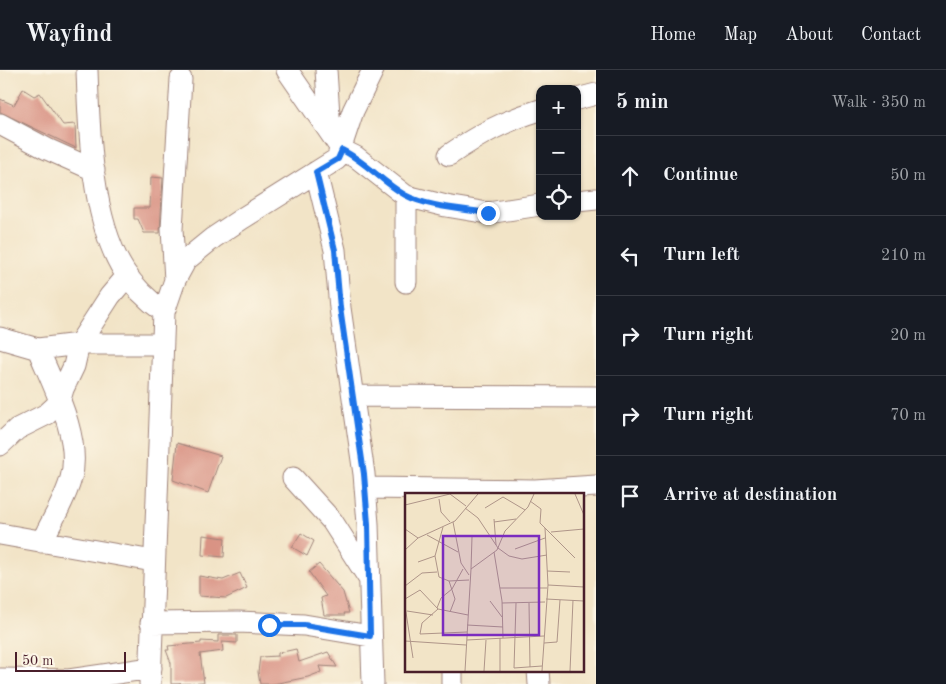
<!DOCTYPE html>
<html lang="en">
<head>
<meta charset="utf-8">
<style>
  body { margin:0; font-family:"Old Standard TT",serif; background:#242831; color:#f1f3f6 }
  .controls { position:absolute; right:15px; top:15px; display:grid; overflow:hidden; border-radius:10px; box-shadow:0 1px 4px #0004 }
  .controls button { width:45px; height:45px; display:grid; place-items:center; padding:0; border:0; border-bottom:1px solid #363941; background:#171b24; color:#f1f3f6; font:25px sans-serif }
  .scale { position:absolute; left:15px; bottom:12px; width:111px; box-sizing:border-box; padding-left:5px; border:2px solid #4a1f2b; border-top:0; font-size:14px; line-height:18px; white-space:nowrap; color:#4a1f2b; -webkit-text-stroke:4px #fcf5e5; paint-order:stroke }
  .stop { position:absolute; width:15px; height:15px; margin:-11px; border:4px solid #1a73e8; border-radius:50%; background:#fff }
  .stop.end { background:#1a73e8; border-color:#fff; box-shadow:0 1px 5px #0008 }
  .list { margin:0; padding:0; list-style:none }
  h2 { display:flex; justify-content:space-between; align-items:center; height:65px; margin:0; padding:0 20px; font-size:21px }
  h2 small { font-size:16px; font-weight:400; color:#9ea1a6 }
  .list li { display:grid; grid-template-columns:32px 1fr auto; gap:15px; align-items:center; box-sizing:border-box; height:80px; padding:0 20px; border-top:1px solid #363941 }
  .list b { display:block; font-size:19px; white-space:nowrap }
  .list em { font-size:16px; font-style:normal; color:#9ea1a6 }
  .icon { flex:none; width:28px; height:28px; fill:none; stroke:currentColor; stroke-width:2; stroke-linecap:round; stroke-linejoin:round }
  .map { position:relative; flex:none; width:596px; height:614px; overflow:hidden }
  header { display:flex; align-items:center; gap:30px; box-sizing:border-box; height:70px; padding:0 25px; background:#171b24; border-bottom:1px solid #363941 }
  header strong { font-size:24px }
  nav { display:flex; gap:28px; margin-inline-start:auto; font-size:18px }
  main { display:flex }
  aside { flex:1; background:#171b24 }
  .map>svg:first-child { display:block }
</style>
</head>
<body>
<header>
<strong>Wayfind</strong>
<nav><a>Home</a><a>Map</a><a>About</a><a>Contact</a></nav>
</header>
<main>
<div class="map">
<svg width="596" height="614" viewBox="0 0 596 614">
  <rect width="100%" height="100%" fill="#fcf5e5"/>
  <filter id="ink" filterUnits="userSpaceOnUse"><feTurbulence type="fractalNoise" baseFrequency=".02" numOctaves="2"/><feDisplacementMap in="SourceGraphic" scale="10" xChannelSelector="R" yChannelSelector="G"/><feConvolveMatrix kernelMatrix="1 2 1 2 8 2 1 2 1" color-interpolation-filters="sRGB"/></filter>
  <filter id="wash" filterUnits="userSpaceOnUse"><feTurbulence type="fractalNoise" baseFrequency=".0096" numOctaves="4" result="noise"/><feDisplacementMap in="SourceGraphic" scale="20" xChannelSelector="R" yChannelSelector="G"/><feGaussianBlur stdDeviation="1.12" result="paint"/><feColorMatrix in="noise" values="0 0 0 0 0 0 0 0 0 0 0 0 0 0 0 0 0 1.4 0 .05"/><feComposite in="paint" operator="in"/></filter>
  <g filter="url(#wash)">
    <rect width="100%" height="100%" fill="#f2e4c7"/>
    <g id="blocks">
      <path fill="#d99384" d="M 23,19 L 34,26 L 40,23 L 63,55 L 75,54 L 76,78 L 0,42 L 0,29 L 14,35 Z
        M 151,107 L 163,108 L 160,163 L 144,163 L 138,149 L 134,149 L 134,138 L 150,138 Z
        M 177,373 L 221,386 L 208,423 L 173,410 Z
        M 301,463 L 314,471 L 307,486 L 292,477 Z
        M 203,465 L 225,468 L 224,487 L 202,485 Z
        M 319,494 L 343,522 L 349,543 L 344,543 L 345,545 L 324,545 L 321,528 L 326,526 L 309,502 Z
        M 240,503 L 247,518 L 226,528 L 199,526 L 199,506 L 223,510 Z
        M 218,565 L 237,565 L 237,573 L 222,572 L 223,581 L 200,584 L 204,613 L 171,614 L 171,593 L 166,580 L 169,580 L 168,576 L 201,573 L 201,571 L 218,572 Z
        M 296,579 L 299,592 L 328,582 L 337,597 L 319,596 L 321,602 L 308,607 L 273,614 L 260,614 L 258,602 L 260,587 L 278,586 L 278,583 Z"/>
    </g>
  </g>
  <g filter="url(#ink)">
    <use href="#blocks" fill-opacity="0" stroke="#9e8279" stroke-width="1"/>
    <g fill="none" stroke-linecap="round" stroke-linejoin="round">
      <g stroke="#9e8279" stroke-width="23">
        <path id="minor" d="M 87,0 C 89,61 91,149 124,201 C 134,217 149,231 164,242
          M 287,0 L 342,80 L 356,87 L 406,126 L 446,136 L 488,143 L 540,135
          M 326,0 L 330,60
          M 577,29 L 596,24
          M 0,54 L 47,79 L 94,100
          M 449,85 C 480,64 504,51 540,40
          M 316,102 L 335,180 L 340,238 L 364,404 L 368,454 L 373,614
          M 577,131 L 596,129
          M 175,210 L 172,159 L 181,9
          M 406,212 L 406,126
          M 0,268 L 38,279 L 79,274 L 162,274
          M 38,279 C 53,315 82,369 71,408 C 65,431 51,451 42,472
          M 353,326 L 596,327
          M 0,375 L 17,359 L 47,344 L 59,333 L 63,319 L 74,296 L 79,274 L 110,226 L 127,206
          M 293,408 L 332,451 L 368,507
          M 365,418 L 535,420 L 596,416
          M 0,464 L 153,491
          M 151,553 L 238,552 L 304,555 L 370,566
          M 538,600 L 539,614
          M 0,609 L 69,610 L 151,598
          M 150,614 L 164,242 L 175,210 L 186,190 L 213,168 L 243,148 L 337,89 L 353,41 L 373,0
          M 452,614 L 452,600"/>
      </g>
      <use href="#minor" stroke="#fff" stroke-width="21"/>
    </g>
  </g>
  <g fill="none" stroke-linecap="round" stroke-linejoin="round" filter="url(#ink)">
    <path stroke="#1a73e8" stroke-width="6" d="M 269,555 L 304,555 L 370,566 L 368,454 L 364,404 L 340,238 L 335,180 L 316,102 L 338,89 L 342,80 C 365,91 382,112 405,125 C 427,137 463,139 488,143"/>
  </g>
  <g transform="translate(405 423)">
    <rect width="179" height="179" fill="#f2e4c7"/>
    <path fill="none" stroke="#af9589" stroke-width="1" d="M 45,1 L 61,13M 170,1 L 179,22M 34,6 L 36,19 L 45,29M 125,8 L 136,16 L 135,30 L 170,65M 0,12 L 45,1M 60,15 L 73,25 L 93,55 L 104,63 L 117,66 L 142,62M 80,15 L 98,4 L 120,17M 89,26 L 91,52M 48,29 L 56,70 L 64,82M 89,29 L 111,26M 38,34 L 30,63 L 34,84 L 44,88 L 64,87M 0,36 L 13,45M 146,39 L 179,36M 22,42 L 53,59M 110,56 L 140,45M 0,57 L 13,45 L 50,28 L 73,1M 89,59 L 97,108 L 98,145M 13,69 L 30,63M 66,76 L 67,44M 142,78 L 165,79M 44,88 L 50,106 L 45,119M 143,92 L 179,94M 0,93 L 17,80 L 32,79M 95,95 L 142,95M 0,106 L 15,97 L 33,116 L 63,122M 141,106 L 179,108M 85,108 L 97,124M 97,110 L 140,109M 111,110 L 109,175 L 137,173M 124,110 L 125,174M 0,113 L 8,165M 32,115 L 36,105 L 47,96 L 58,76M 33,116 L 17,130 L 15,141 L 62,139M 2,118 L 28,122M 62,132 L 98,134M 62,147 L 139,143M 0,148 L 61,152M 139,150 L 152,149 L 155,107M 60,178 L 66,76 L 92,57 L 100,38 L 123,14 L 129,1M 79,178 L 81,147M 95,178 L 95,145M 137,178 L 143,92 L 140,35M 165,178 L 168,107"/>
    <path fill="#7b2cbf" fill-opacity="0.15" stroke="#7b2cbf" stroke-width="2.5" d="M 38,43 L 134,43 L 134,142 L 38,142 Z"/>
    <rect width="179" height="179" fill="none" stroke="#4a1f2b" stroke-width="2.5"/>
  </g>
</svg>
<div class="controls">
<button>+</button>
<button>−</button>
<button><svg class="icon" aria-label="locate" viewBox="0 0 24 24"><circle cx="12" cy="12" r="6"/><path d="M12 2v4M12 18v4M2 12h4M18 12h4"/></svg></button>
</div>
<div class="scale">50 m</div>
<div class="stop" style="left:269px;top:555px"></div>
<div class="stop end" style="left:488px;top:143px"></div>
</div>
<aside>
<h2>5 min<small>Walk · 350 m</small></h2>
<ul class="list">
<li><svg class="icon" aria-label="ahead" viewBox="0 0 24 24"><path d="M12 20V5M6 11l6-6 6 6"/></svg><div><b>Continue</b></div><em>50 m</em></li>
<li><svg class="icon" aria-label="left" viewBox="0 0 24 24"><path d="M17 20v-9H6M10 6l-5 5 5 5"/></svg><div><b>Turn left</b></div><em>210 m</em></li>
<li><svg class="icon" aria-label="right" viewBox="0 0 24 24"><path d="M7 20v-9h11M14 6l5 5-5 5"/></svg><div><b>Turn right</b></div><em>20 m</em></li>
<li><svg class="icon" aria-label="right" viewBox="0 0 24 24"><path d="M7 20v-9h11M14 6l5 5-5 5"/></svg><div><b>Turn right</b></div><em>70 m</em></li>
<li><svg class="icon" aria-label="arrive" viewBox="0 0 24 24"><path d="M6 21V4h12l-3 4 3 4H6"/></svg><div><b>Arrive at destination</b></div></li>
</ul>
</aside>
</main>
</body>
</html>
